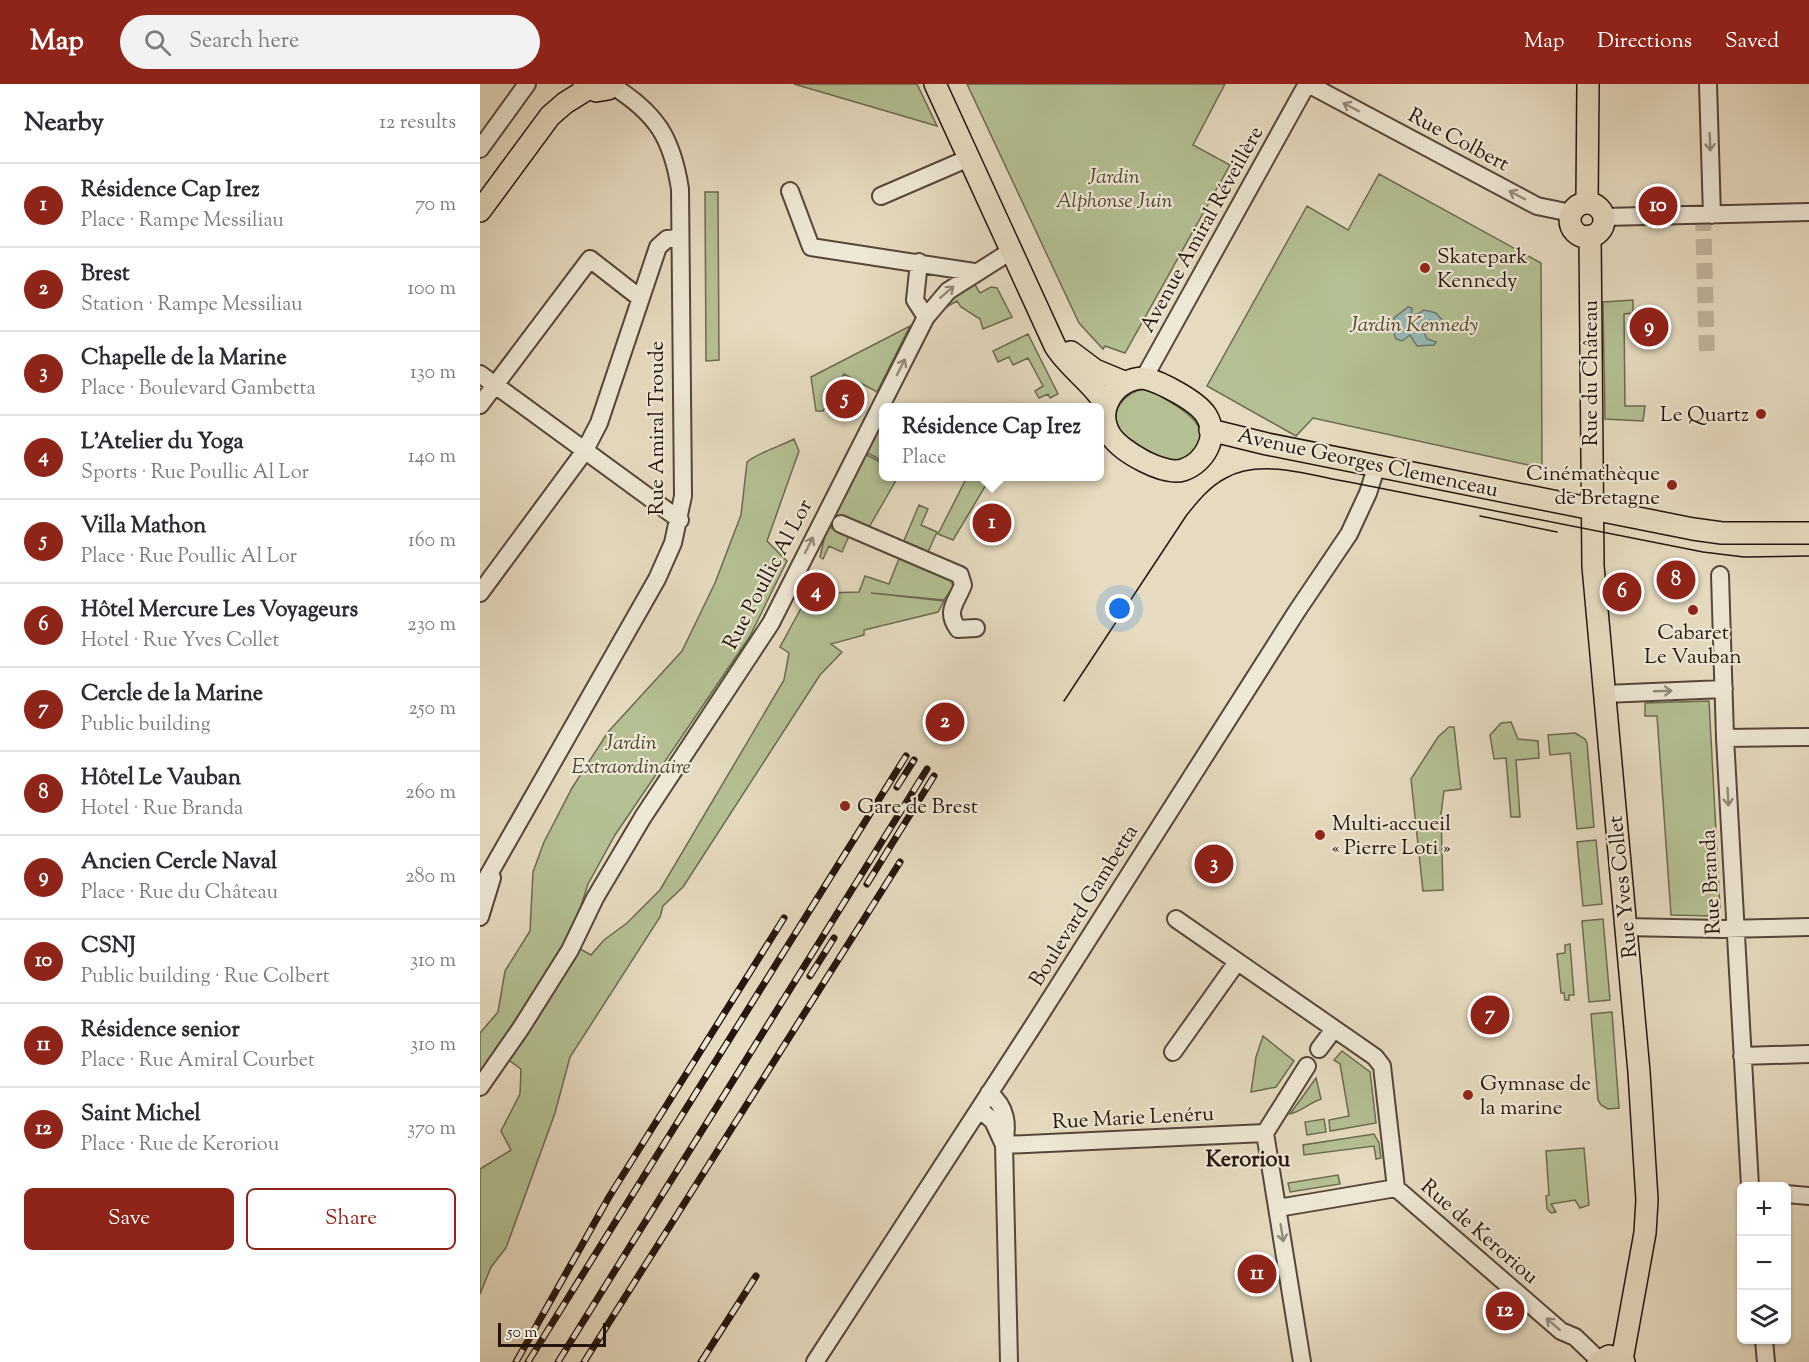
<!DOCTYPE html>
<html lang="en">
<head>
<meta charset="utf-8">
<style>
  body { margin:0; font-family:"Sorts Mill Goudy",serif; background:#f2f2f3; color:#2b2b33 }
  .controls { position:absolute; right:18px; bottom:18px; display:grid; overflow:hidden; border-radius:9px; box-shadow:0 2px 4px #0004 }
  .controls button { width:54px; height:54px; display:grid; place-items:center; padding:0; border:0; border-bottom:2px solid #e1e1e2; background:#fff; color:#2b2b33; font:30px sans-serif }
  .scale { position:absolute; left:18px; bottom:15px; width:108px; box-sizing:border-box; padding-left:6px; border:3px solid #25150f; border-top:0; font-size:16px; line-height:21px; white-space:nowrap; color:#25150f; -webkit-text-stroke:4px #efe8d6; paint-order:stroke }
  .you { position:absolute; left:640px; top:525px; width:21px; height:21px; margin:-15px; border:4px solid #fff; border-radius:50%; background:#1a73e8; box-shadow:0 0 0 9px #1a73e833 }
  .badge { display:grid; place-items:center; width:39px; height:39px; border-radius:50%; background:#8f2418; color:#fff; font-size:20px; font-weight:700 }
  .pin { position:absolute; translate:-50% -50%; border:3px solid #fff; box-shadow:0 2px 6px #0006 }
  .popup { position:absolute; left:399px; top:319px; width:225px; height:78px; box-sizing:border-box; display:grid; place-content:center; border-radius:9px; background:#fff; filter:drop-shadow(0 2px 4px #0005); font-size:20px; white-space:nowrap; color:#7c7c81 }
  .popup b { font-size:22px; color:#2b2b33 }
  .popup::after { content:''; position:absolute; left:50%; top:100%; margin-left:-12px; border:12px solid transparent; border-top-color:#fff }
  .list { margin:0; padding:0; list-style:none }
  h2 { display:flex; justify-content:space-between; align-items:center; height:78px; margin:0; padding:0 24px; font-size:26px }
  h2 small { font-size:20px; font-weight:400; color:#7c7c81 }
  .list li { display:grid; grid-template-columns:39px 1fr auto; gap:18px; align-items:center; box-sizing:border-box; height:84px; padding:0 24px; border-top:2px solid #e1e1e2 }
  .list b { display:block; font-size:22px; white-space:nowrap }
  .list p { margin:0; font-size:20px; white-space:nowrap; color:#7c7c81 }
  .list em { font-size:20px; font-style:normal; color:#7c7c81 }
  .actions { display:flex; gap:12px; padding:18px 24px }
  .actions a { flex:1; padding:14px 0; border:2px solid #8f2418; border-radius:9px; text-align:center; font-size:21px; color:#8f2418 }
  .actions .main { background:#8f2418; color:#fff }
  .icon { flex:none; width:33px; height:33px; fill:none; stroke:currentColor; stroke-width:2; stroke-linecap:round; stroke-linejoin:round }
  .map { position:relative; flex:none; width:1329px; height:1278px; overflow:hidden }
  header { display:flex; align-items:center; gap:36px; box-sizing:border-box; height:84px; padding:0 30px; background:#8f2418; color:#fff }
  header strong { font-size:28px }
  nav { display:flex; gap:33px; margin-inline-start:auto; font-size:21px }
  .search { width:420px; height:54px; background:#f2f2f3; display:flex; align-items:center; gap:15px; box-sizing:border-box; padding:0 21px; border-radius:33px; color:#7c7c81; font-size:22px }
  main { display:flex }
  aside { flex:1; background:#fff }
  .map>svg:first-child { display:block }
</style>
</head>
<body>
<header>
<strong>Map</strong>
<div class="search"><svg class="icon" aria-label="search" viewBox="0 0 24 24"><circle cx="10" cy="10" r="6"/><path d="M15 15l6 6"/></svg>Search here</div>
<nav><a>Map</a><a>Directions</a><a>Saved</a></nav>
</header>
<main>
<aside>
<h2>Nearby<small>12 results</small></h2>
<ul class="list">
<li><span class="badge">1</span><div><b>Résidence Cap Irez</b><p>Place · Rampe Messiliau</p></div><em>70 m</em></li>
<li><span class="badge">2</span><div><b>Brest</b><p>Station · Rampe Messiliau</p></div><em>100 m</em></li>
<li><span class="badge">3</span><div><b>Chapelle de la Marine</b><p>Place · Boulevard Gambetta</p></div><em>130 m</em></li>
<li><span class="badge">4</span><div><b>L'Atelier du Yoga</b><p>Sports · Rue Poullic Al Lor</p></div><em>140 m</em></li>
<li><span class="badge">5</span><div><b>Villa Mathon</b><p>Place · Rue Poullic Al Lor</p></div><em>160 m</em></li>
<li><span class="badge">6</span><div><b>Hôtel Mercure Les Voyageurs</b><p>Hotel · Rue Yves Collet</p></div><em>230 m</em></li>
<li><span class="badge">7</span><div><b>Cercle de la Marine</b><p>Public building</p></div><em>250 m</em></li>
<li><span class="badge">8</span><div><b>Hôtel Le Vauban</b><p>Hotel · Rue Branda</p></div><em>260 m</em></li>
<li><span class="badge">9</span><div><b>Ancien Cercle Naval</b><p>Place · Rue du Château</p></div><em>280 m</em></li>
<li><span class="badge">10</span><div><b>CSNJ</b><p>Public building · Rue Colbert</p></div><em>310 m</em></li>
<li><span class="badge">11</span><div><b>Résidence senior</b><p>Place · Rue Amiral Courbet</p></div><em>310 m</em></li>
<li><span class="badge">12</span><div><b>Saint Michel</b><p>Place · Rue de Keroriou</p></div><em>370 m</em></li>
</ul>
<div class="actions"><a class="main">Save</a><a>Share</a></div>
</aside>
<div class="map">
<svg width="1329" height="1278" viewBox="0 0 1329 1278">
  <rect width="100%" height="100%" fill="#e6dbc0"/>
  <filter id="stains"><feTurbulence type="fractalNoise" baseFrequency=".00333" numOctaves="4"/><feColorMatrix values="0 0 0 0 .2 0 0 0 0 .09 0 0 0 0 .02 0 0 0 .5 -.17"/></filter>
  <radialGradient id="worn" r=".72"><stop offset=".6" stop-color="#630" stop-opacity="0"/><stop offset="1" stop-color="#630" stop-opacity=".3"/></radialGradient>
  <path fill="#b4c093" stroke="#6c6a51" stroke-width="1.5" d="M 314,0 L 437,0 L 457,42 Z
    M 487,0 L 745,0 L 713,61 L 750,81 L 645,269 L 625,262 L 623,265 L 599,239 Z
    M 899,90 L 1061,179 L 1062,384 L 833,334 L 816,352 L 727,302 L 827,122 L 868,146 Z
    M 225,108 L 238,108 L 239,276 L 226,277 Z
    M 494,199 L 500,209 L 511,203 L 517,204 L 532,233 L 503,245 L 500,235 L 481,223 L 477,217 L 461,226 L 473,213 Z
    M 1153,216 L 1153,229 L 1144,230 L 1145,322 L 1165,322 L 1163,337 L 1125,335 L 1123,218 Z
    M 430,242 L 397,308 L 364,290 L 343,327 L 336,327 L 331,293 Z
    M 548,250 L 578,310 L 570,314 L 568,310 L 559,314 L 555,307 L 563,302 L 548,274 L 533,281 L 529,273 L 518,278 L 513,267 Z
    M 665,305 L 670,306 C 691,319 742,341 711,370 C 703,377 696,378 685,375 C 673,371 651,357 642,348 C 626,329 645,307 665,305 Z
    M 404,334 L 404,378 L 386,368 Z
    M 314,355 L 319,367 L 287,457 L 307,477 L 270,552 L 135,751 L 108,800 L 89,859 L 111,871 L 124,856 L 147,839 L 180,806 L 304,596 L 309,569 L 300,563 L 325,517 L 339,522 L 345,509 L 379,508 L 385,492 L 409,500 L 420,472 L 470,491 L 473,503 L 464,516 L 391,509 L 464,517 L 458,528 L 384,546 L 384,551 L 351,560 L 362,568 L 340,591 L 203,803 L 183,822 L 180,833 L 90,973 L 75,1029 L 26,1164 L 11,1183 L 0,1210 L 0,1085 L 31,1066 L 21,1047 L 40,1010 L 41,985 L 19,969 L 0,994 L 0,949 L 18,928 L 25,887 L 50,847 L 53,788 L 64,758 L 92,704 L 128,648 L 202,567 L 235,499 L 261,431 L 267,378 C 277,369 301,362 314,355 Z
    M 385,370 L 404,380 L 404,392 L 418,393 L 388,445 L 354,430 Z
    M 487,393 L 505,393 L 509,396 L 473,456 L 458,450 Z
    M 439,421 L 448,425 L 441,441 L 457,448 L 447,470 L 423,459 Z
    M 347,442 L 369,452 L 362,468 L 349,462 L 343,475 L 340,473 Z
    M 1229,617 L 1240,824 L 1232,832 L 1191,831 L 1177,632 L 1165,632 L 1165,619 Z
    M 1031,638 L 1038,655 L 1058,657 L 1059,674 L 1036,676 L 1040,733 L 1031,733 L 1026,674 L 1014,675 L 1010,651 L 1021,639 Z
    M 969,643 L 974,643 L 981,705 L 964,707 L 961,730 L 963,806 L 943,807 L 931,695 L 958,653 Z
    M 1095,649 L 1105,655 L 1107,659 L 1114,743 L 1097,745 L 1090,669 L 1070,671 L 1068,651 Z
    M 1116,756 L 1122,820 L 1103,822 L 1097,758 Z
    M 1123,835 L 1130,916 L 1109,918 L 1102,837 Z
    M 1090,860 L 1094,911 L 1089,911 L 1089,916 L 1085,916 L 1084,909 L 1081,909 L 1077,870 L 1085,869 L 1085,861 Z
    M 1132,928 L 1139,1024 L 1128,1025 L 1121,1021 L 1118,1016 L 1111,930 Z
    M 783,952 L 814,977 L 796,1003 L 771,1008 L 776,973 Z
    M 862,967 L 890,988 L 896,1039 L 850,1047 L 849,1036 L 869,1032 L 860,980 L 854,976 Z
    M 836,994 L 841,1015 C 829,1019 821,1028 810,1030 Z
    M 844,1035 L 846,1048 L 827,1051 L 825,1038 Z
    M 894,1050 L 899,1059 L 901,1074 L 896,1075 L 894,1062 L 824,1071 L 823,1061 Z
    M 1104,1064 L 1109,1121 L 1100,1124 L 1095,1116 L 1071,1120 L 1076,1128 L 1071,1129 L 1067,1125 L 1066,1112 L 1069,1111 L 1066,1067 Z
    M 858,1091 L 860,1100 L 810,1108 L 808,1099 Z"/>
  <path fill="#97bab8" stroke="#697874" stroke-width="1.5" d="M 928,223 L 932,224 L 931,234 L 944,226 L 956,229 L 963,237 L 961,239 L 950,236 L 943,246 L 947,255 L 956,258 L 954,261 L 937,262 L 930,251 L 922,257 L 916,255 L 913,247 L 914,234 Z"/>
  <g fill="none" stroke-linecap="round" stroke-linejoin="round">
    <path stroke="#bfb39d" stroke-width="16" stroke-dasharray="16 8" stroke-linecap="butt" d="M 1223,131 L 1227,272"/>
    <g stroke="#55463b" stroke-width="20">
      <path id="minor" d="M 828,0 L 1057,122 L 1091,129
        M 1228,0 L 1232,131
        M 0,65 L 47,0
        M 310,107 L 331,163 L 494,188
        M 401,112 L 489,74
        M 1124,133 L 1329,128
        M 439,178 L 435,216 L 446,233
        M 0,290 L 200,436
        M 664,294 L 827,0
        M 0,321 L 110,175 L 160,214
        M 361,440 L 480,491 L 483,501 C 476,519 465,527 478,545 L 496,544
        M 1240,491 L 1245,654 L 1270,1102
        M 0,509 L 104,368 L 119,339 L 178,163 L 187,155 L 198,154
        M 1125,610 L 1244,605
        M 1245,654 L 1329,653
        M 0,806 L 177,495 L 193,459 L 203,412 L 200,105 C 192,54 177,30 133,2
        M 0,833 L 12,794
        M 696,835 L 895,973 L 902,982 L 916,1104
        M 1145,843 L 1242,845 L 1329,843
        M 839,965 L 854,945
        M 693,968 L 757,878
        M 1262,972 L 1329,970
        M 0,1003 L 41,944 L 90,866 L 115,814 L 163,733 L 291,539 L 446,233 L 468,207 L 531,167
        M 509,1009 C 527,1023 528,1041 524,1061 L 785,1049
        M 499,1025 L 513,1037 L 524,1061 L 529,1278
        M 785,1049 L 822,1278
        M 785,1049 L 827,982
        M 916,1104 L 1081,1247 L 1095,1253 L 1119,1276
        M 1306,1110 L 1329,1112
        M 798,1124 L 916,1104
        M 1284,1256 L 1286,1278
        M 335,1278 L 553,942 L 817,527 L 869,450 L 888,409 L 897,381"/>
    </g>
    <g stroke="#25150f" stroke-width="24">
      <path id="major" d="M 104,0 L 116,7 L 128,5 L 134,0
        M 455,0 L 575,262 C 588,284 619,304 626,323
        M 1107,119 L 1108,0
        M1090 136a17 17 0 1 1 34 0a17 17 0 1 1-34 0Z
        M 0,127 L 70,32 L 85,19 L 109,4
        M 1110,152 L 1113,482 L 1159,988 L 1167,1116 L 1165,1149 L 1142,1276
        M 591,268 L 615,286 L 644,298
        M 664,294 C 681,298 717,317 726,331 C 740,353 724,379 703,386 C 684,392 642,368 631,352 C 614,326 635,294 664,294 Z
        M 730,346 L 787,360 L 1213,445 L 1242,449 L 1329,449
        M 1118,1278 L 1129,1272 L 1144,1278"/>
    </g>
    <use href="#minor" stroke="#efe8d6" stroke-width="16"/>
    <use href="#major" stroke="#e6dbc0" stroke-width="21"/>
    <path stroke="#25150f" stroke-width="1.5" d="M 1000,432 L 1077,448
      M 584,617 L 706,432 C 717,418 730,402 746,394 C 781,374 832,392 869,398 L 1223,468 L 1264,473 L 1329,472"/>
    <g stroke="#25150f" stroke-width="7">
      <path id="rail" d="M 417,703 L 434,676
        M 387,800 L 454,692
        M 330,892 L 354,854
        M 36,1278 L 129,1113 L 304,834
        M 48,1278 L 426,672
        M 78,1278 L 447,685
        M 104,1278 L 420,778
        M 221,1278 L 276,1192"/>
    </g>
    <use href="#rail" stroke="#efe8d6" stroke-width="4.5" stroke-dasharray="14" stroke-linecap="butt"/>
  </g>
  <defs><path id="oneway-shaft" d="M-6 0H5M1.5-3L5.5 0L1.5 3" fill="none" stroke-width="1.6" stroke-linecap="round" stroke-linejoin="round" transform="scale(1.5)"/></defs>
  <g stroke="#94897c">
    <use href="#oneway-shaft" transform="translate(871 23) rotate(-152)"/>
    <use href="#oneway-shaft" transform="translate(1230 58) rotate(88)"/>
    <use href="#oneway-shaft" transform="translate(1037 111) rotate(-152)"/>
    <use href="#oneway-shaft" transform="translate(467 208) rotate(-41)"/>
    <use href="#oneway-shaft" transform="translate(421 283) rotate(-63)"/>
    <use href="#oneway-shaft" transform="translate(329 461) rotate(-64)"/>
    <use href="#oneway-shaft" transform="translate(1183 607) rotate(-2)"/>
    <use href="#oneway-shaft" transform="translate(1248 713) rotate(87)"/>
    <use href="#oneway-shaft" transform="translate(802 1149) rotate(81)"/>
    <use href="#oneway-shaft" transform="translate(1073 1240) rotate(-139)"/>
  </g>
  <g fill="#8f2418" stroke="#efe8d6" stroke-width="2">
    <circle cx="945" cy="184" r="6"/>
    <circle cx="1281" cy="330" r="6"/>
    <circle cx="1192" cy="401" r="6"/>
    <circle cx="1213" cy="526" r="6"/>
    <circle cx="365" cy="722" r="6"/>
    <circle cx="840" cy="751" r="6"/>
    <circle cx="988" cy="1011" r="6"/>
  </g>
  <g text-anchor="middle" stroke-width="4.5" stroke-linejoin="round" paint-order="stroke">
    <g font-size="21" fill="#25150f" stroke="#efe8d6">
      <text transform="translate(979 55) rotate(28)" y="7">Rue Colbert</text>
      <text transform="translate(721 145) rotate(-61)" y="7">Avenue Amiral Réveillère</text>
      <text transform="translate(1110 289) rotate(-90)" y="7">Rue du Château</text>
      <text transform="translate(176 344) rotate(-90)" y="7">Rue Amiral Troude</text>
      <text transform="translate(888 378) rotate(12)" y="7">Avenue Georges Clemenceau</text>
      <text transform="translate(287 490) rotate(-62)" y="7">Rue Poullic Al Lor</text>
      <text transform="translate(1230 798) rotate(-93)" y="7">Rue Branda</text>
      <text transform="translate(1142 803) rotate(-96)" y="7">Rue Yves Collet</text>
      <text transform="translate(603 821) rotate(-58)" y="7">Boulevard Gambetta</text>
      <text transform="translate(653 1033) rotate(-3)" y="7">Rue Marie Lenéru</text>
      <text transform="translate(1000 1147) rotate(41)" y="7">Rue de Keroriou</text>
    </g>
    <g font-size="21" font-style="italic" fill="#504837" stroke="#efe8d6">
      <text x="634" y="99">Jardin<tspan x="634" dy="24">Alphonse Juin</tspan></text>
      <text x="934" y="247">Jardin Kennedy</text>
      <text x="151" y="665">Jardin<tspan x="151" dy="24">Extraordinaire</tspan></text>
    </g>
    <g font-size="21" fill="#25150f" stroke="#efe8d6" text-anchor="start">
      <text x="957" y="179">Skatepark<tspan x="957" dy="24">Kennedy</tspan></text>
      <text x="1269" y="337" text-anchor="end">Le Quartz</text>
      <text x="1180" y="396" text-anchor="end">Cinémathèque<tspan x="1180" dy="24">de Bretagne</tspan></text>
      <text x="1213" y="555" text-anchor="middle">Cabaret<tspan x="1213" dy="24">Le Vauban</tspan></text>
      <text x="377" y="729">Gare de Brest</text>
      <text x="852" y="746">Multi-accueil<tspan x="852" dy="24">« Pierre Loti »</tspan></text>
      <text x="1000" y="1006">Gymnase de<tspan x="1000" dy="24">la marine</tspan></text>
    </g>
    <g font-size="22" font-weight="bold" fill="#25150f" stroke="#efe8d6">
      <text x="768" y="1082">Keroriou</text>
    </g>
  </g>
  <rect width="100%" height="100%" filter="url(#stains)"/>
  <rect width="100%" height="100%" fill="url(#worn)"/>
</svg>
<div class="controls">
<button>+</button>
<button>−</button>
<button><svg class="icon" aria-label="layers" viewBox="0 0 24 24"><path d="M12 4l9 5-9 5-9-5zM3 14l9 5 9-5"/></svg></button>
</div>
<div class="scale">50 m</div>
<div class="you"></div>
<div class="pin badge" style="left:512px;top:439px">1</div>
<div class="popup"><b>Résidence Cap Irez</b>Place</div>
<div class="pin badge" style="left:465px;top:638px">2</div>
<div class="pin badge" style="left:734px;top:780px">3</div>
<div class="pin badge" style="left:336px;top:508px">4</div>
<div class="pin badge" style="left:365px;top:315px">5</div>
<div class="pin badge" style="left:1142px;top:508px">6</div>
<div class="pin badge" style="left:1010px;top:931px">7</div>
<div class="pin badge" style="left:1196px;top:496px">8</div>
<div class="pin badge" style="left:1169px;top:243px">9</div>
<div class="pin badge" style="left:1178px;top:122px">10</div>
<div class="pin badge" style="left:777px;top:1190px">11</div>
<div class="pin badge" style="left:1025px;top:1227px">12</div>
</div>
</main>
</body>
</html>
